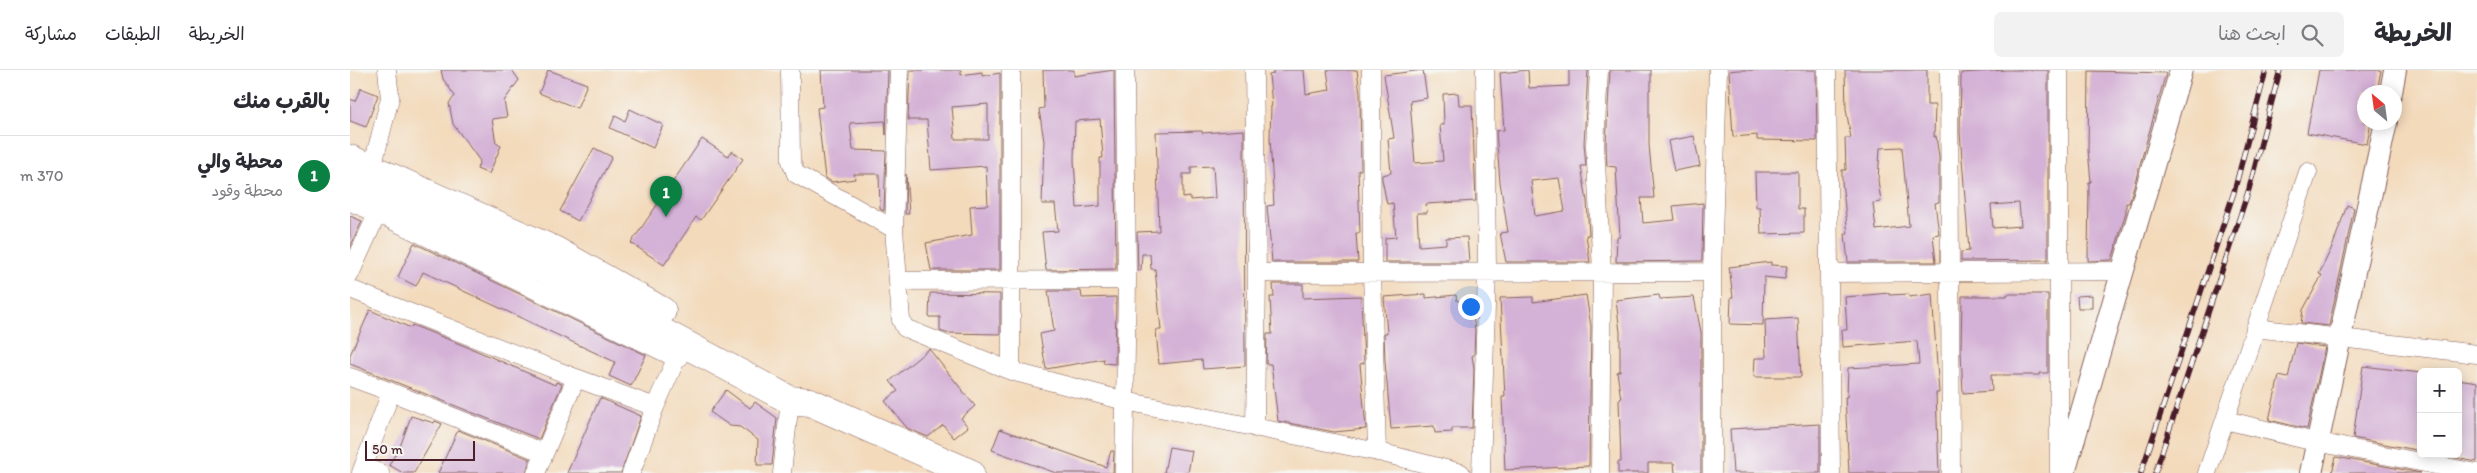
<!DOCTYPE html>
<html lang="ar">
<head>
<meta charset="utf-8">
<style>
  body { margin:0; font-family:Itim,"Playpen Sans Arabic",sans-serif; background:#f2f2f3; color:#2b2b33; direction:rtl }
  .controls { position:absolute; right:15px; bottom:15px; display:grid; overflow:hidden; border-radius:8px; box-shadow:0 2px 12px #0003 }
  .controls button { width:45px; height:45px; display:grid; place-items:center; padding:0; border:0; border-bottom:1px solid #e1e1e2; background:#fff; color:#2b2b33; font:25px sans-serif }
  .compass { position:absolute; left:2007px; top:15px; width:45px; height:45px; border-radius:50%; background:#fff; box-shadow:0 2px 12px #0003; rotate:331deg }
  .scale { position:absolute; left:15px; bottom:12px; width:110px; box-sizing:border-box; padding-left:5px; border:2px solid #4a1f2b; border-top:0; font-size:14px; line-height:18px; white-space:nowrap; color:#4a1f2b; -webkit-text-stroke:4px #f6f6f2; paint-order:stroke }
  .you { position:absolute; left:1120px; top:236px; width:18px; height:18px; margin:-12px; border:4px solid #fff; border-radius:50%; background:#1a73e8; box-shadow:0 0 0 8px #1a73e833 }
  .badge { display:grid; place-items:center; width:32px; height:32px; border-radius:50%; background:#0b8043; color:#fff; font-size:16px; font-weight:700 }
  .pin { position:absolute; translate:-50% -41px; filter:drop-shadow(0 1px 2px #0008) }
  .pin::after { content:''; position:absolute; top:26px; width:18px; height:15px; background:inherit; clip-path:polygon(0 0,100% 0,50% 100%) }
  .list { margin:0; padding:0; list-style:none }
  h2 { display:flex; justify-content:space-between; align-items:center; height:65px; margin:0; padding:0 20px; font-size:21px }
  h2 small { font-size:16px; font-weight:400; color:#7c7c81 }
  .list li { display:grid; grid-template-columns:32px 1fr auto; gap:15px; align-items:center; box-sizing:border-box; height:80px; padding:0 20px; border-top:1px solid #e1e1e2 }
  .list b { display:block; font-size:19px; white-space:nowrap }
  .list p { margin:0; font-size:16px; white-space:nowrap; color:#7c7c81 }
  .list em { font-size:16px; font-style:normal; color:#7c7c81 }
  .icon { flex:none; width:28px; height:28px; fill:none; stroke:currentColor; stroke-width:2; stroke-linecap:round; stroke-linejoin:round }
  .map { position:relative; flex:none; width:2127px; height:403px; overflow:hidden; direction:ltr }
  header { display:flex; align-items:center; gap:30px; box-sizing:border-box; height:70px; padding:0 25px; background:#fff; border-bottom:1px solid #e1e1e2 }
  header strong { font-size:24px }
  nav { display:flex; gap:28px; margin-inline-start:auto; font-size:18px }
  .search { width:350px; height:45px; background:#f2f2f3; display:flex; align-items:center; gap:12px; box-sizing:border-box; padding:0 18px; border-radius:8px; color:#7c7c81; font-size:19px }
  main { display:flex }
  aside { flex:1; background:#fff }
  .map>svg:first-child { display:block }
</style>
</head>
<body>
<header>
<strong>الخريطة</strong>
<div class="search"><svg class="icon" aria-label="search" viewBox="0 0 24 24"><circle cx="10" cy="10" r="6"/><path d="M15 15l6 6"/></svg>ابحث هنا</div>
<nav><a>الخريطة</a><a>الطبقات</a><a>مشاركة</a></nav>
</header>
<main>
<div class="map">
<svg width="2127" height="403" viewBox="0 0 2127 403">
  <rect width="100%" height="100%" fill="#f6f6f2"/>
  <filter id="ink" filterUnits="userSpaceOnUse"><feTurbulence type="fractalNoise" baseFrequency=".02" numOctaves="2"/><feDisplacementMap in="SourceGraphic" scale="10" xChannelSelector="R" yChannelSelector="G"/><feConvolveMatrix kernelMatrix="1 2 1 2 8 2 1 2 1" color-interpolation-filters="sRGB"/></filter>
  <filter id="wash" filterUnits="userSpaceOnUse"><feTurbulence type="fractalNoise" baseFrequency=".0096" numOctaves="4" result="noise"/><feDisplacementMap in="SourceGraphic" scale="20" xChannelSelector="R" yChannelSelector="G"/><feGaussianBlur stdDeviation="1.12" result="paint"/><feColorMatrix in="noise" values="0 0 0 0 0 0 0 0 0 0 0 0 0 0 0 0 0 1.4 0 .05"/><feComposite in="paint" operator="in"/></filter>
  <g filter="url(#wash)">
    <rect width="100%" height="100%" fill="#f3dabb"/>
    <g id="blocks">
      <path fill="#d4b1d6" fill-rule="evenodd" d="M 91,0 L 162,0 L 169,10 L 154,31 L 157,47 L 142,49 L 146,73 L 151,76 L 139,104 L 127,99 L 130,91 L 103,54 L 99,33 L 105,26 L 93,9 Z
        M 198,0 L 237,14 L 227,38 L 189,23 Z
        M 471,0 L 538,0 L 536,65 L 535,51 L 500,53 L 503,80 L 536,81 L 534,141 L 530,139 L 529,104 L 504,104 L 505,109 L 482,112 L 475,108 L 467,38 L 473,37 Z
        M 560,0 L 611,0 L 611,5 L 632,2 L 632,6 L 650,3 L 650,200 L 581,200 L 576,173 L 622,165 L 620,136 L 638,135 L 636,96 L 581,100 L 577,50 L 558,50 ZM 638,34 L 638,69 L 605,69 L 602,37 Z
        M 693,0 L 724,0 L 724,6 L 764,0 L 766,199 L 696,200 L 692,162 L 708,161 L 705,134 L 692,134 L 694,71 L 689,39 L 694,38 ZM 750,49 L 753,88 L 750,88 L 750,136 L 727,138 L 724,90 L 725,51 Z
        M 923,0 L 954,0 L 956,24 L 980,20 L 977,0 L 1007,0 L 1010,24 L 1011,100 L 1008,100 L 1010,163 L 1006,163 L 1008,192 L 922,192 L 917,136 L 924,135 L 920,69 L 921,36 L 922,36 L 919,5 L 923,4 Z
        M 1073,0 L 1077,28 L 1060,31 L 1065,93 L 1093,91 L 1090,55 L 1094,55 L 1093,24 L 1108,23 L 1109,35 L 1122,35 L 1126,131 L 1076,134 L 1077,143 L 1067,143 L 1069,176 L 1096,174 L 1096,168 L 1117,167 L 1119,192 L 1035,192 L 1035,168 L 1046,167 L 1043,133 L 1037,134 L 1032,109 L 1032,105 L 1041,103 L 1038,69 L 1044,68 L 1034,5 Z
        M 1178,0 L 1179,18 L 1219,16 L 1219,0 L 1238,0 L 1234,74 L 1236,96 L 1231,96 L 1237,131 L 1239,165 L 1236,165 L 1240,192 L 1156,192 L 1150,163 L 1158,162 L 1150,112 L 1146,61 L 1154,60 L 1150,3 ZM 1209,108 L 1215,141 L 1185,146 L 1181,111 Z
        M 1260,0 L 1301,0 L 1301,19 L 1299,20 L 1299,75 L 1304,128 L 1291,128 L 1293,153 L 1325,150 L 1323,136 L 1353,133 L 1352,191 L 1266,192 L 1267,167 L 1270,167 L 1266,97 L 1257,96 L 1256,75 Z
        M 1388,0 L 1466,0 L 1467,71 L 1407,70 L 1407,65 L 1383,67 L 1379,1 Z
        M 1495,0 L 1577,0 L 1577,35 L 1585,35 L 1584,67 L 1586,66 L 1589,87 L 1589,132 L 1585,133 L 1589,164 L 1583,165 L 1586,192 L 1498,192 L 1495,164 L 1498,164 L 1492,112 L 1492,100 L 1496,100 L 1495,68 L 1501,68 L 1496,39 ZM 1552,77 L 1559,156 L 1526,160 L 1523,133 L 1531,132 L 1528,110 L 1530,78 Z
        M 1656,0 L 1698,0 L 1698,190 L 1611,191 L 1611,182 L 1619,181 L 1610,62 L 1611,3 ZM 1669,133 L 1671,156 L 1643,158 L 1641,135 Z
        M 1969,0 L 2031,0 L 2027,22 L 2014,22 L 2014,52 L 2021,52 L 2017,74 L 1957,63 Z
        M 1739,1 L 1816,3 L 1779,133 L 1776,133 L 1776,142 L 1762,190 L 1738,191 L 1739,112 L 1741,112 L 1738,80 Z
        M 11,18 L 28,25 L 16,57 L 0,51 L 0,29 L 5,31 Z
        M 280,39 L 313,55 L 303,78 L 260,58 L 265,46 L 275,51 Z
        M 894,60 L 895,296 L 853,299 L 852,290 L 809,294 L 806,260 L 811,260 L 805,199 L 801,199 L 800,184 L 792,184 L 791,200 L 788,200 L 787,162 L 809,161 L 806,62 L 852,61 L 852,63 ZM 863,96 L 865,128 L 840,130 L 840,127 L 833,128 L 833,104 L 841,104 L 841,97 Z
        M 1344,66 L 1350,96 L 1324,101 L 1318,71 Z
        M 352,69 L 378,86 L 382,81 L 393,89 L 351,150 L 346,147 L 314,195 L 281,173 Z
        M 244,78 L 262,87 L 228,151 L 210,141 Z
        M 1405,102 L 1448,102 L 1448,139 L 1454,139 L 1454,163 L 1411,164 L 1410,137 L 1406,137 Z
        M 556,104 L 559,144 L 555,144 Z
        M 1997,135 L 2004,138 L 1979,256 L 1951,253 L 1953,240 L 1972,205 L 1969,204 L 1983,175 Z
        M 0,146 L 12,151 L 0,178 Z
        M 64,173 L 296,285 L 281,316 L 259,306 L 265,292 L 73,202 L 66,216 L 48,207 Z
        M 1421,192 L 1421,195 L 1437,196 L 1435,209 L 1414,207 L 1413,255 L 1380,254 L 1381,227 L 1383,227 L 1379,197 Z
        M 923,214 L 953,214 L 953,228 L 1011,226 L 1014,293 L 1010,294 L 1016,359 L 984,362 L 928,351 L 921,294 L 916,294 L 917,264 L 922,264 L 920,227 L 924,227 Z
        M 698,221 L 731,221 L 732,228 L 766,227 L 765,294 L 753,293 L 754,289 L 696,299 L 690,264 L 704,261 Z
        M 580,223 L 650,224 L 650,264 L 596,263 L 590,261 L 590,247 L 579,247 Z
        M 1539,223 L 1539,225 L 1559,224 L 1559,227 L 1582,224 L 1589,323 L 1586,323 L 1589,403 L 1499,403 L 1495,327 L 1497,327 L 1498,298 L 1569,294 L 1567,271 L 1493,277 L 1492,260 L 1497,260 L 1495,227 Z
        M 1076,224 L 1076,228 L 1106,225 L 1107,231 L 1121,230 L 1125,261 L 1124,285 L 1122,286 L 1124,298 L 1122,358 L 1102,358 L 1102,362 L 1085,363 L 1084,356 L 1041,359 L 1035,291 L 1034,263 L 1037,263 L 1034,227 Z
        M 1657,224 L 1698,224 L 1698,303 L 1690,303 L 1690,305 L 1641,305 L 1642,321 L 1613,323 L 1611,281 L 1612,226 L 1657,226 Z
        M 1236,225 L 1241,256 L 1239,396 L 1155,400 L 1152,327 L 1155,327 L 1150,228 L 1183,227 L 1183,232 Z
        M 1309,225 L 1310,229 L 1344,227 L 1351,262 L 1351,403 L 1325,403 L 1324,393 L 1298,393 L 1298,403 L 1268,403 L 1268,392 L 1271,392 L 1269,329 L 1271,329 L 1267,302 L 1270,301 L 1270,262 L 1266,230 Z
        M 1742,225 L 1742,238 L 1728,238 L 1727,226 Z
        M 20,240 L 61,258 L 62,255 L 125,280 L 205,315 L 206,312 L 212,314 L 189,369 L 0,294 L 0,285 Z
        M 1448,248 L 1451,307 L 1404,307 L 1405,288 L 1416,288 L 1415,250 Z
        M 1946,273 L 1975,277 L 1957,359 L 1919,350 L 1929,306 L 1938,308 Z
        M 579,279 L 625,336 L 611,348 L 618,357 L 604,368 L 593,355 L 578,367 L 557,358 L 535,331 L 548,321 L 540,311 Z
        M 2013,296 L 2071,303 L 2071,381 L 2003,368 Z
        M 2108,309 L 2127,312 L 2127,392 L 2086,384 L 2108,384 Z
        M 376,320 L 400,338 L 405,332 L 427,348 L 422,395 L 407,395 L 408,370 L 390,357 L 380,356 L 360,342 Z
        M 250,328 L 291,346 L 271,403 L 217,403 Z
        M 61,346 L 84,353 L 85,351 L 92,354 L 64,403 L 53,403 L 39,395 L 51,374 Z
        M 1470,354 L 1470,403 L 1383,403 L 1380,359 Z
        M 650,359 L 756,397 L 761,381 L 764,381 L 763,403 L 706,403 L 642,380 Z
        M 108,360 L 180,389 L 176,403 L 88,403 Z
        M 819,377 L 842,381 L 838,403 L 814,403 Z
        M 1986,387 L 2071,403 L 1982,403 Z"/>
    </g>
  </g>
  <g filter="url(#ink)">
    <use href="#blocks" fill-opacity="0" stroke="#85605d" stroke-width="1"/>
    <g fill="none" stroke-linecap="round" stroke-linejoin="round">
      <g stroke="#85605d" stroke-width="19">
        <path id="minor" d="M 440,0 L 441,91 L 446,104 L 544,159
          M 549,0 L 544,159 L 551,250 L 555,258 L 661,301 L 775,331 L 1033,383 L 1111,403
          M 661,0 L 661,301
          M 904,0 L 907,203 L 905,358
          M 1021,0 L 1022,201 L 1027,382
          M 1249,0 L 1245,75 L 1252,201 L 1250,403
          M 1477,0 L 1481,403
          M 1599,0 L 1601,403
          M 22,98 L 40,28 L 37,0
          M 0,132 L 27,143 L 328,289
          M 1362,202 L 1368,0
          M 907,203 L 1362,202 L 1362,403
          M 1480,203 L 1772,201
          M 0,204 L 32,133
          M 548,211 L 777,210
          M 0,219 L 226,308
          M 1905,258 L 2127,284
          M 0,307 L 41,322
          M 1875,350 L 1961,371 L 2127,403
          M 13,397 L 30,403
          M 1709,402 L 1709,0
          M 11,403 L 41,322 L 194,383
          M 186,403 L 226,308 L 305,337
          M 281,403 L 305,337 L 331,278
          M 432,403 L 440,330
          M 774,403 L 777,210 L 775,0
          M 1131,403 L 1137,201 L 1135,0
          M 1857,403 L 1958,102"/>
      </g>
      <g stroke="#85605d" stroke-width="24">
        <path id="tertiary" d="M 2041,22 L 2045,0
          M 1714,403 L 1831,0
          M 1961,403 L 2036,52"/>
      </g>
      <g stroke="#85605d" stroke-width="29">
        <path id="primary" d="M 0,89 L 204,180 L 312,241
          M 0,111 L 194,199 L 440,330 L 460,332 L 620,403"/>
      </g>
      <use href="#minor" stroke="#fff" stroke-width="18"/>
      <use href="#tertiary" stroke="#fff" stroke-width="22"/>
      <use href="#primary" stroke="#fff" stroke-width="28"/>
      <g stroke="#4a1f2b" stroke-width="5.5">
        <path id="rail" d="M 1791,403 L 1884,122 L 1916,0
          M 1805,403 L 1899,119 L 1930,0"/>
      </g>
      <use href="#rail" stroke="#f6f6f2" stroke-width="4" stroke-dasharray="11" stroke-linecap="butt"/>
    </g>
  </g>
</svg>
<div class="controls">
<button>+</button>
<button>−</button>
</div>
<svg class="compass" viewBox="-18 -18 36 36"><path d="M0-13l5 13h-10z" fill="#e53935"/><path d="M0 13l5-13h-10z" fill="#7c7c81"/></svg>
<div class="scale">50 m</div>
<div class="you"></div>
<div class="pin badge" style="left:316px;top:147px">1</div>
</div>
<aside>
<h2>بالقرب منك<small></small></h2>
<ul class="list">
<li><span class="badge">1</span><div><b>محطة والي</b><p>محطة وقود</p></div><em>370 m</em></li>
</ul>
</aside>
</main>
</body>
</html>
